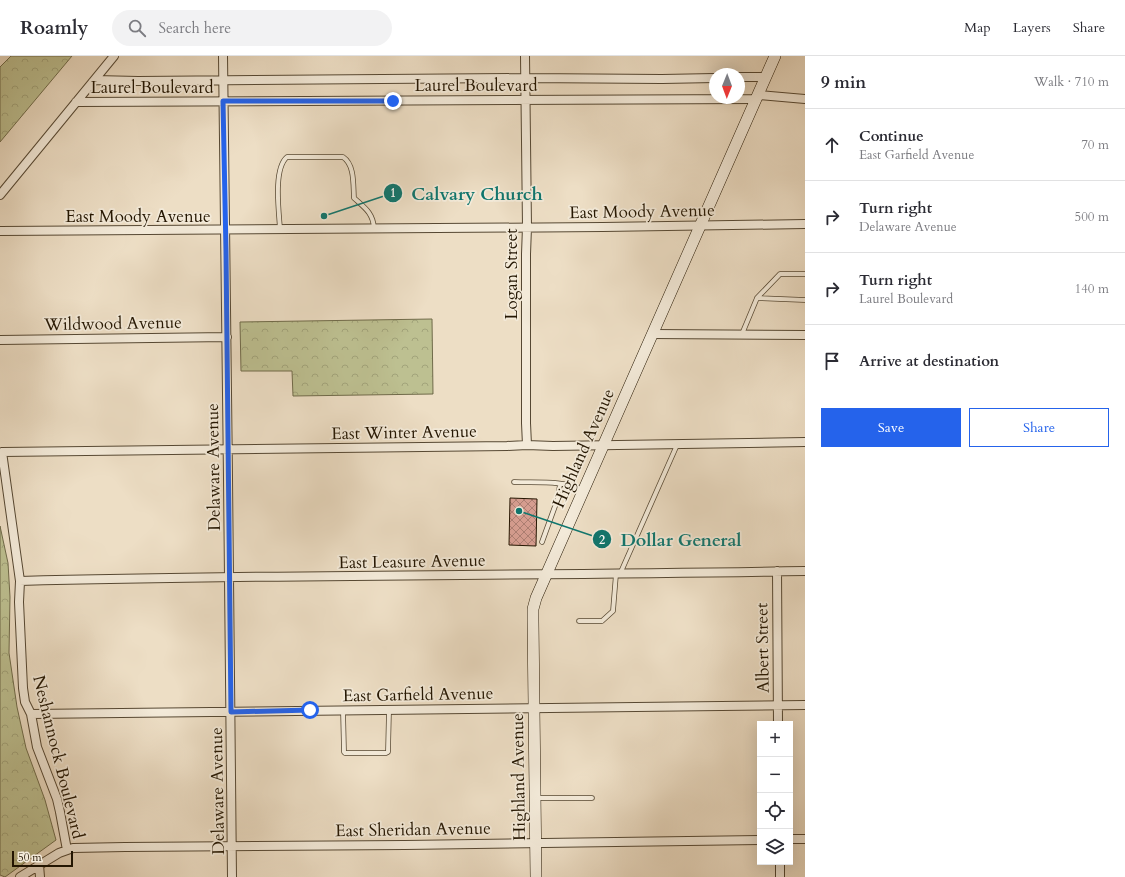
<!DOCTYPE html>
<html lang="en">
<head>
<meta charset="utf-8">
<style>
  body { margin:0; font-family:Cardo,serif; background:#f2f2f3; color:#2b2b33 }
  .controls { position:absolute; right:12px; bottom:12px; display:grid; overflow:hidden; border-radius:0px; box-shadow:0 4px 16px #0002 }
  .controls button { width:36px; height:36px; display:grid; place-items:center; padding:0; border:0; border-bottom:1px solid #e1e1e2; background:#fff; color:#2b2b33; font:20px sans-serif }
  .compass { position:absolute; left:709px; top:12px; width:36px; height:36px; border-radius:50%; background:#fff; box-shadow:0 4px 16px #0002; rotate:181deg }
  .scale { position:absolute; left:12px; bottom:10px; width:61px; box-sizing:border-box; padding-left:4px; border:2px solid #241602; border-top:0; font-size:11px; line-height:14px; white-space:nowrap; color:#241602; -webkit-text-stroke:3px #f3ead9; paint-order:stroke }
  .stop { position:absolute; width:12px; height:12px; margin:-9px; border:3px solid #2563eb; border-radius:50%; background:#fff }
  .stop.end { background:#2563eb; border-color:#fff; box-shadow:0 1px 4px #0008 }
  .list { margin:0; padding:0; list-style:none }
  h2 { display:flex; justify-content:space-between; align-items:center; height:52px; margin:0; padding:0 16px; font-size:17px }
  h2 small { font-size:13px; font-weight:400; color:#7c7c81 }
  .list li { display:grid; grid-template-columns:26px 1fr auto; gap:12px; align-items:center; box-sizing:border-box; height:72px; padding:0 16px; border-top:1px solid #e1e1e2 }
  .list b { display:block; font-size:15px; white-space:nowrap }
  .list p { margin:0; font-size:13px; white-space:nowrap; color:#7c7c81 }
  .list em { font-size:13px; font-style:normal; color:#7c7c81 }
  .actions { display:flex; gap:8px; padding:12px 16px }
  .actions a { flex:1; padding:9px 0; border:1px solid #2563eb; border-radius:0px; text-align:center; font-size:14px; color:#2563eb }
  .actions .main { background:#2563eb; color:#fff }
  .icon { flex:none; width:22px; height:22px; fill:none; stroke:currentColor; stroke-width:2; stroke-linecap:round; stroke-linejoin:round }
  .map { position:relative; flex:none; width:805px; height:821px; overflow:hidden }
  header { display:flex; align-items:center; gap:24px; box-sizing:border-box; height:56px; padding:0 20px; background:#fff; border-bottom:1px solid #e1e1e2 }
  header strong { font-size:19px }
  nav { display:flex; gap:22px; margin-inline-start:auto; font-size:14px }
  .search { width:280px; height:36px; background:#f2f2f3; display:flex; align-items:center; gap:10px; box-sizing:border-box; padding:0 14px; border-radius:22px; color:#7c7c81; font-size:15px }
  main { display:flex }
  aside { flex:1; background:#fff }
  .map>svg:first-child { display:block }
</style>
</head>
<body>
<header>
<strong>Roamly</strong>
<div class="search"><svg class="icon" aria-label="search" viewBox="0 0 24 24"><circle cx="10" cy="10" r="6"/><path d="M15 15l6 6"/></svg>Search here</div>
<nav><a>Map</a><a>Layers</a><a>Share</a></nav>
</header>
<main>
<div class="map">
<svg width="805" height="821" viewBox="0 0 805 821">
  <defs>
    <pattern id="forest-crowns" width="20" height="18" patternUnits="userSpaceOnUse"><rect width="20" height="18" fill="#bdc091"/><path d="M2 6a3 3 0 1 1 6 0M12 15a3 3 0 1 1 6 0" fill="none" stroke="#a2a47b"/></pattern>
    <pattern id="building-cross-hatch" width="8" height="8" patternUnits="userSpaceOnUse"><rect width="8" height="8" fill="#d69d90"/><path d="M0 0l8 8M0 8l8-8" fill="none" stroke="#ad7f73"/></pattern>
  </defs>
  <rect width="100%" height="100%" fill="#eddec5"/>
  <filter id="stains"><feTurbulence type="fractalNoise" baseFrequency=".005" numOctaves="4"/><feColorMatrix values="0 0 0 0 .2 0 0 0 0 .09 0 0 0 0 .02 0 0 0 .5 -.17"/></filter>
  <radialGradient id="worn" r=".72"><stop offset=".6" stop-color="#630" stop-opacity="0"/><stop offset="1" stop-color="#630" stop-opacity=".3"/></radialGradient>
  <path fill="url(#forest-crowns)" stroke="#706b4a" d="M 11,0 L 72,0 L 0,86 L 0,11 Z
    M 432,263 L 433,338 L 293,340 L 292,315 L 241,315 L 240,266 Z
    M 0,470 L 8,507 L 10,541 L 9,597 L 17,651 L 26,692 L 45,744 L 56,784 L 5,821 L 0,819 Z"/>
  <path fill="url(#building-cross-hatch)" stroke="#241602" d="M 510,442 L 537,443 L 536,490 L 509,489 Z"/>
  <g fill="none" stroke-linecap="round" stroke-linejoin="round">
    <g stroke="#564833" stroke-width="5.5">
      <path id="service" d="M 280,173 C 279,156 273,113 287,101 L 343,101 C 355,109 353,129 354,142 C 365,152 373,157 374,172
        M 757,242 L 805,244
        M 742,278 L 757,242 L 780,218 L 805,218
        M 514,426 C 537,427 562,424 583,434
        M 542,486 L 558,442 L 560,428
        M 620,518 L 677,389
        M 579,565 L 602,565 L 613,555 L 616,518
        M 343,654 L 344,696 L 345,697 L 386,697 L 388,696 L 389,654
        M 537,742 L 592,742"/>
    </g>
    <g stroke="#564833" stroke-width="10">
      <path id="minor" d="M 223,0 C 226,274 230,547 232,821
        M 525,0 L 527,171 L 526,198 L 526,367 L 527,389
        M 739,21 L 766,21
        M 95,24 L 138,25 L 526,22 L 662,23 L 715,22
        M 758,39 L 805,43
        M 76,46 L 756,43
        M 0,139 L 114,0
        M 0,175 L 603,171 L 805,168
        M 652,278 L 805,279
        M 0,284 L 227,281
        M 777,515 L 778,668
        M 20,525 C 282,518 543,520 805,515
        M 31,658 L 805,649
        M 790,783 L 805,783
        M 67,794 L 60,756 L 57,743 L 37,691 L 31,658 L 25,646 L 23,632 L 19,546 L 20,525 L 2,396 L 507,390 L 527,389 L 553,390 L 805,386
        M 780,806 L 780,821
        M 39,809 L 40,821
        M 20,821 L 59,797 L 73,792 L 125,791 L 405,789 L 760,784"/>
    </g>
    <g stroke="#241602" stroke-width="12">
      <path id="secondary" d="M 536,821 L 533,565 L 533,553 L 536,542 L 775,0"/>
    </g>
    <use href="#service" stroke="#f3ead9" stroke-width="4"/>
    <use href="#minor" stroke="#f3ead9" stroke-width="8"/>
    <use href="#secondary" stroke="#f3ead9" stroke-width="11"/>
  </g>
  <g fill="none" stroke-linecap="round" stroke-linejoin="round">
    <path stroke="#2563eb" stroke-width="5" d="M 310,654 L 231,656 L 226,196 L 223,45 L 393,45"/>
  </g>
  <g text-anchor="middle" stroke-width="3.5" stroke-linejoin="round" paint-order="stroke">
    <g font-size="17" fill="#241602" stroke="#f3ead9">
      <text x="476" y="35">Laurel Boulevard</text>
      <text x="152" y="37">Laurel Boulevard</text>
      <text transform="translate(642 155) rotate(-1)" y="6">East Moody Avenue</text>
      <text x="138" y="166">East Moody Avenue</text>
      <text transform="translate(511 218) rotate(-90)" y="6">Logan Street</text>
      <text transform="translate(113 267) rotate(-1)" y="6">Wildwood Avenue</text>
      <text transform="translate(404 376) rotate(-1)" y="6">East Winter Avenue</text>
      <text transform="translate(583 392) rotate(-66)" y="6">Highland Avenue</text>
      <text transform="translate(213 411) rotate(-91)" y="6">Delaware Avenue</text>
      <text transform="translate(412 505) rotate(-1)" y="6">East Leasure Avenue</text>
      <text transform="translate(762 592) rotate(-91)" y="6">Albert Street</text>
      <text transform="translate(418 638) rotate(-1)" y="6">East Garfield Avenue</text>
      <text transform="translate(59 701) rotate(76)" y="6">Neshannock Boulevard</text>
      <text transform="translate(518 721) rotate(-91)" y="6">Highland Avenue</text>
      <text transform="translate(217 735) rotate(-91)" y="6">Delaware Avenue</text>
      <text transform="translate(413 773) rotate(-1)" y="6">East Sheridan Avenue</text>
    </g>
  </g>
  <path fill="none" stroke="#0f766e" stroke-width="1.5" d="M324 160L393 137M519 455L602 483"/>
  <g fill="#0f766e" stroke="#f3ead9" stroke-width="1.5">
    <circle cx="324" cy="160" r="4"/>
    <circle cx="519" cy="455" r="4"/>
    <circle cx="393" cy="137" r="10"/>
    <circle cx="602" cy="483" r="10"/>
  </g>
  <g font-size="12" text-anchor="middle" font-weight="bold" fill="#fff">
    <text x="393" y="141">1</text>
    <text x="602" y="488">2</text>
  </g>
  <g font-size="18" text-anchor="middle" font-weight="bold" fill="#0f766e" stroke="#f3ead9" stroke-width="3.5" stroke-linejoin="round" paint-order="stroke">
    <text x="477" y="144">Calvary Church</text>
    <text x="681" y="490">Dollar General</text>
  </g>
  <rect width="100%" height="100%" filter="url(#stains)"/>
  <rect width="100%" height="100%" fill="url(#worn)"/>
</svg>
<div class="controls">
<button>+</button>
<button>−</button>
<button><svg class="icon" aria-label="locate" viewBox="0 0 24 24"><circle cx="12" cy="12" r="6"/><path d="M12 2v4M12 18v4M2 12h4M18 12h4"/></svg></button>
<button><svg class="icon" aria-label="layers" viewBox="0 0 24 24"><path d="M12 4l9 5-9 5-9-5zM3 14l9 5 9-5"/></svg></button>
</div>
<svg class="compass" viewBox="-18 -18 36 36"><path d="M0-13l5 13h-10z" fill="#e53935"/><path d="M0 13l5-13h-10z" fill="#7c7c81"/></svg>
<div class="scale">50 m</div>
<div class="stop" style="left:310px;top:654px"></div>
<div class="stop end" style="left:393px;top:45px"></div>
</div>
<aside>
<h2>9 min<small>Walk · 710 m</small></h2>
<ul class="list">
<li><svg class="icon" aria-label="ahead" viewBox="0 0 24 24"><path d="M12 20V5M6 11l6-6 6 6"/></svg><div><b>Continue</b><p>East Garfield Avenue</p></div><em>70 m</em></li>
<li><svg class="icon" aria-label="right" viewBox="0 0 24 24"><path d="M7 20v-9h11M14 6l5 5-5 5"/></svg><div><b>Turn right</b><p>Delaware Avenue</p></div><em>500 m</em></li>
<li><svg class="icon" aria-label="right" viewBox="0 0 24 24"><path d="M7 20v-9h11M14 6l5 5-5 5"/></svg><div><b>Turn right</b><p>Laurel Boulevard</p></div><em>140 m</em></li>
<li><svg class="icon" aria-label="arrive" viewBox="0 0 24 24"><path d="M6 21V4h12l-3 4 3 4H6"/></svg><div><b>Arrive at destination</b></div></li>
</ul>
<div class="actions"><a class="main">Save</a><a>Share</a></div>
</aside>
</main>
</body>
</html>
